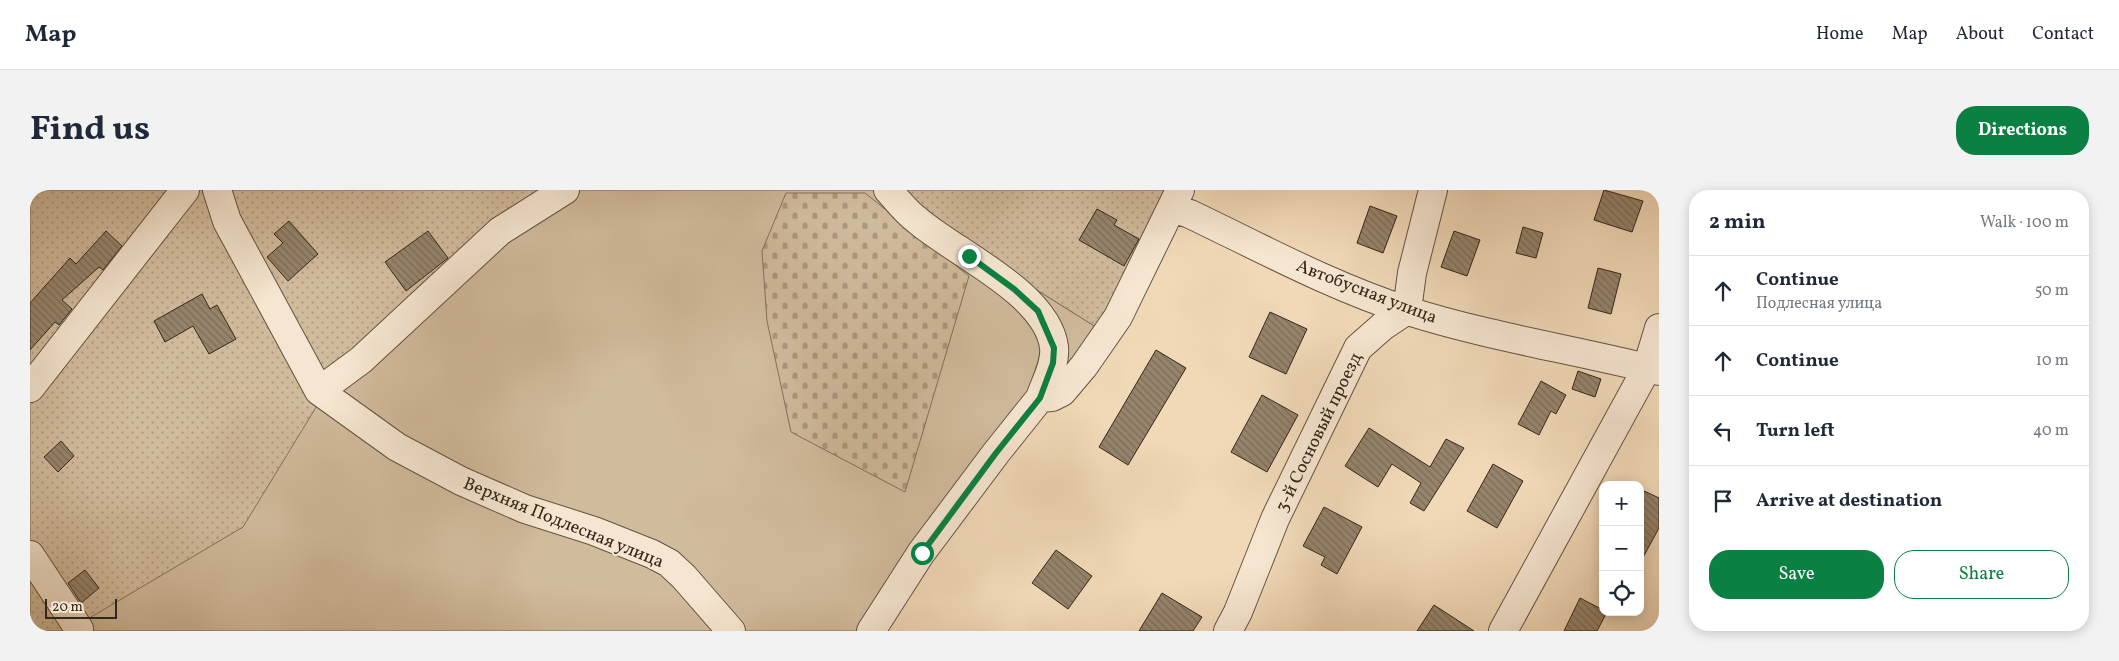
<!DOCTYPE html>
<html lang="en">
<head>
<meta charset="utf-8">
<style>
  body { margin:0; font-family:Vollkorn,serif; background:#f2f2f3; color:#1f2937 }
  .controls { position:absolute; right:15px; bottom:15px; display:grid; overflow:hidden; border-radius:10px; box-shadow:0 2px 12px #0003 }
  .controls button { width:45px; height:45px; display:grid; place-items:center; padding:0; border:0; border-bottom:1px solid #e0e1e3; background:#fff; color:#1f2937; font:25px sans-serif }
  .scale { position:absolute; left:15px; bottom:12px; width:72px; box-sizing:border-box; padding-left:5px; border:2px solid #34271a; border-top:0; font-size:14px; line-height:18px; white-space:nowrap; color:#34271a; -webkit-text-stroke:4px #f6e6d1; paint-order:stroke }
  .stop { position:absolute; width:15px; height:15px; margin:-11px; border:4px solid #0b8043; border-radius:50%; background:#fff }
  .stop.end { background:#0b8043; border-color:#fff; box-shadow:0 1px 5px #0008 }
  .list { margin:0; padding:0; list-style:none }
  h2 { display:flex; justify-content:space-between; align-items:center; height:65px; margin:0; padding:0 20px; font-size:21px }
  h2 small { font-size:16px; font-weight:400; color:#747a83 }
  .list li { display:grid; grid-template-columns:32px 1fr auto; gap:15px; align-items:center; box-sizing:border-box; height:70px; padding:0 20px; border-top:1px solid #e0e1e3 }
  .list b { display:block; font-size:19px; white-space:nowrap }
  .list p { margin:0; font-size:16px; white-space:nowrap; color:#747a83 }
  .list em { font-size:16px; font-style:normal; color:#747a83 }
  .actions { display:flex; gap:10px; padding:15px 20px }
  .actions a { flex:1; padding:11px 0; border:1px solid #0b8043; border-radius:20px; text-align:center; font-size:18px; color:#0b8043 }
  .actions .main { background:#0b8043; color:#fff }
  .icon { flex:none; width:28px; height:28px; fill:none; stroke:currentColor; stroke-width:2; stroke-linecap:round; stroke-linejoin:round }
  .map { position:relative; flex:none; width:1629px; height:441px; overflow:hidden; border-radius:20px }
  header { display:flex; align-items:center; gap:30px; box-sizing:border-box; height:70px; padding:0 25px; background:#fff; border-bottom:1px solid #e0e1e3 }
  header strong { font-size:24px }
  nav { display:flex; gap:28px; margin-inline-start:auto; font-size:18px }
  .intro { display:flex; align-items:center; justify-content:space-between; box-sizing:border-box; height:120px; padding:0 30px }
  h1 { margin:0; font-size:35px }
  .button { padding:12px 22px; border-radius:20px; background:#0b8043; color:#fff; font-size:18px; font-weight:700 }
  main { display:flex; gap:30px; padding:0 30px }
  aside { flex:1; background:#fff; border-radius:20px; box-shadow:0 2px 12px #0003 }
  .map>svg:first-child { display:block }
</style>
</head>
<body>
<header>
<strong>Map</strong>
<nav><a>Home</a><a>Map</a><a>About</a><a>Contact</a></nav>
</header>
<div class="intro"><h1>Find us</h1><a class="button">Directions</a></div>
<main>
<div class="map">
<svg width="1629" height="441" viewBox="0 0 1629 441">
  <defs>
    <pattern id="cemetery-stones" width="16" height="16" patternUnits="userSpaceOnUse" patternTransform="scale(1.25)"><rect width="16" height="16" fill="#d1bb9d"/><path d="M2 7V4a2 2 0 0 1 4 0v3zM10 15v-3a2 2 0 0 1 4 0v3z" fill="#aa987f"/></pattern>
    <pattern id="park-dots" width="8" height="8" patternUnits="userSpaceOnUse" patternTransform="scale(1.25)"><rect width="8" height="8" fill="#d1bb9d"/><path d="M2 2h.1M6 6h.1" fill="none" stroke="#aa987f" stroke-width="1.8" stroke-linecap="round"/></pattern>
    <pattern id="building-back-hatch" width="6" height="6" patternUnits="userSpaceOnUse" patternTransform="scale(1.25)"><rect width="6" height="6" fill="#96846c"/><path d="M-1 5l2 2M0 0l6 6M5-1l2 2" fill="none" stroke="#7b6c58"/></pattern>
  </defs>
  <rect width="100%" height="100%" fill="#f1d9b8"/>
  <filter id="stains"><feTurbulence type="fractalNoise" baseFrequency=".004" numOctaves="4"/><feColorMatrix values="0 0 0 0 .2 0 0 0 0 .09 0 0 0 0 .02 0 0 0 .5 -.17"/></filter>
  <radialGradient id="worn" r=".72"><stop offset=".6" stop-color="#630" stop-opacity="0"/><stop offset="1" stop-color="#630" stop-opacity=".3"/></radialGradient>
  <path fill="#d1bb9d" stroke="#82715c" d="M 522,0 L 867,0 L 887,25 L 1074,142 L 831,441 L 45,441 L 313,173 Z"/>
  <path fill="url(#cemetery-stones)" stroke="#82715c" d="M 756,3 L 835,3 L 939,86 L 875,302 L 761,242 L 737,131 L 732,61 Z"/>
  <path fill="url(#park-dots)" stroke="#82715c" d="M 0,0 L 522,0 L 313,173 L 213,337 L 51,433 L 45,441 L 0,441 Z
    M 867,0 L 1145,0 L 1074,142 L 887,25 Z"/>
  <path fill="url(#building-back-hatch)" stroke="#34271a" d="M 1574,0 L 1613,11 L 1602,42 L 1564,30 Z
    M 1340,16 L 1367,26 L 1353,63 L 1327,53 Z
    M 1067,19 L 1087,30 L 1084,35 L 1109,49 L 1094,76 L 1049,50 Z
    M 259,31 L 288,64 L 258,91 L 237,67 L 253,53 L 244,44 Z
    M 1493,37 L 1513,43 L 1506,68 L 1486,63 Z
    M 76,41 L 92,56 L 73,80 L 69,77 L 32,110 L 42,119 L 29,135 L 25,132 L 0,160 L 0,113 L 40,68 L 46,74 Z
    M 398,41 L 418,68 L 376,101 L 355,72 Z
    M 1424,41 L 1450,50 L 1437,86 L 1411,77 Z
    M 1568,78 L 1591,84 L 1581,124 L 1558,118 Z
    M 172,104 L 180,119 L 187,115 L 206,149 L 179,164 L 163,136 L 135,152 L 124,131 Z
    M 1240,122 L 1277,139 L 1256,184 L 1219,167 Z
    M 1126,160 L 1156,178 L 1098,275 L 1069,257 Z
    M 1548,181 L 1571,189 L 1565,207 L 1542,199 Z
    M 1511,191 L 1536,205 L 1526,224 L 1521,221 L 1509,245 L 1488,234 Z
    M 1232,205 L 1268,225 L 1237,282 L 1201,262 Z
    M 1339,238 L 1400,277 L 1416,249 L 1434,258 L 1394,321 L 1380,313 L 1391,293 L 1362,274 L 1348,297 L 1315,276 Z
    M 31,251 L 44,266 L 28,282 L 14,267 Z
    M 1463,274 L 1493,291 L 1467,338 L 1437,321 Z
    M 1610,299 L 1629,308 L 1629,338 L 1610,373 Z
    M 1294,317 L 1332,337 L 1307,384 L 1291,375 L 1295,367 L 1273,356 Z
    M 1026,360 L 1062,386 L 1038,419 L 1002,393 Z
    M 55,380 L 69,398 L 51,413 L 38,393 Z
    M 1132,403 L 1172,427 L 1163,441 L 1109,441 Z
    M 1550,408 L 1573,420 L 1573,422 L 1577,422 L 1567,441 L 1534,441 Z
    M 1404,415 L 1444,441 L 1387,441 Z"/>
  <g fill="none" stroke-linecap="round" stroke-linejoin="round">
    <g stroke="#635442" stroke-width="30">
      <path id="minor" d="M 187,0 L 197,31 L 289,201 L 367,257 L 431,291 L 495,319 L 564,341 L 622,364 L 639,373 L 654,387 L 701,441
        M 858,0 C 867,10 876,22 887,30 C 925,63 1017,103 1024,157 C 1026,174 1015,193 1010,208
        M 1142,18 L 1160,24 C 1231,58 1303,97 1378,121 C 1460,147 1546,160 1629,181
        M 0,198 L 155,0
        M 289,201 L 331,170 L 470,41 L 535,0
        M 0,365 L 49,439 L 48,441
        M 841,441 L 891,363 L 966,263 L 1010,208 L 1022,207 L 1032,202 L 1054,176 L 1088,127 L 1150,0
        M 1198,441 L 1208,422 L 1245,329 L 1328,158 L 1353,136 L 1377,120 L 1382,83 L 1403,0
        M 1473,441 L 1617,178 L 1629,138"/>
    </g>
    <use href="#minor" stroke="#f6e6d1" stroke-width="28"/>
  </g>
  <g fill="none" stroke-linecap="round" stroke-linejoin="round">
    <path stroke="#0b8043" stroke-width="6" d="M 892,363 L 966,263 L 1010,208 L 1023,173 L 1024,158 L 1008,121 L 984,99 L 939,66"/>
  </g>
  <g text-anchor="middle" stroke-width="4" stroke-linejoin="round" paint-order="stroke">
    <g font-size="18" fill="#34271a" stroke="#f6e6d1">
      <text transform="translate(1337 101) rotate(21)" y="6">Автобусная улица</text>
      <text transform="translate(1288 242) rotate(-64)" y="6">3-й Сосновый проезд</text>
      <text transform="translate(534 332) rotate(22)" y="6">Верхняя Подлесная улица</text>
    </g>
  </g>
  <rect width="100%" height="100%" filter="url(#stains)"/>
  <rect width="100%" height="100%" fill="url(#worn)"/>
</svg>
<div class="controls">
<button>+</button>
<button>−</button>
<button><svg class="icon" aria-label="locate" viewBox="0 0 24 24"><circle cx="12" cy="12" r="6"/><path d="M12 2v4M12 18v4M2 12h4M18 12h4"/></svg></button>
</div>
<div class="scale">20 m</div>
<div class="stop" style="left:892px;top:363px"></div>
<div class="stop end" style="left:939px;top:66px"></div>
</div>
<aside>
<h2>2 min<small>Walk · 100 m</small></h2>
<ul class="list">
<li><svg class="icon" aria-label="ahead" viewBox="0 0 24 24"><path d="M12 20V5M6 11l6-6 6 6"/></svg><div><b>Continue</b><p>Подлесная улица</p></div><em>50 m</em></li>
<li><svg class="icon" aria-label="ahead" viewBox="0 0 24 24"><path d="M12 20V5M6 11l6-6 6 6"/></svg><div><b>Continue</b></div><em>10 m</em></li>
<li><svg class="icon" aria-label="left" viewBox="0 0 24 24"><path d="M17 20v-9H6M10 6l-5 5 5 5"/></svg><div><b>Turn left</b></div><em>40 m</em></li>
<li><svg class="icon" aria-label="arrive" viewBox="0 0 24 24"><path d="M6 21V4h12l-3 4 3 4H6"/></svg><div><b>Arrive at destination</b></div></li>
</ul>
<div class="actions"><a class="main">Save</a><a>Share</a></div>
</aside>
</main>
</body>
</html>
